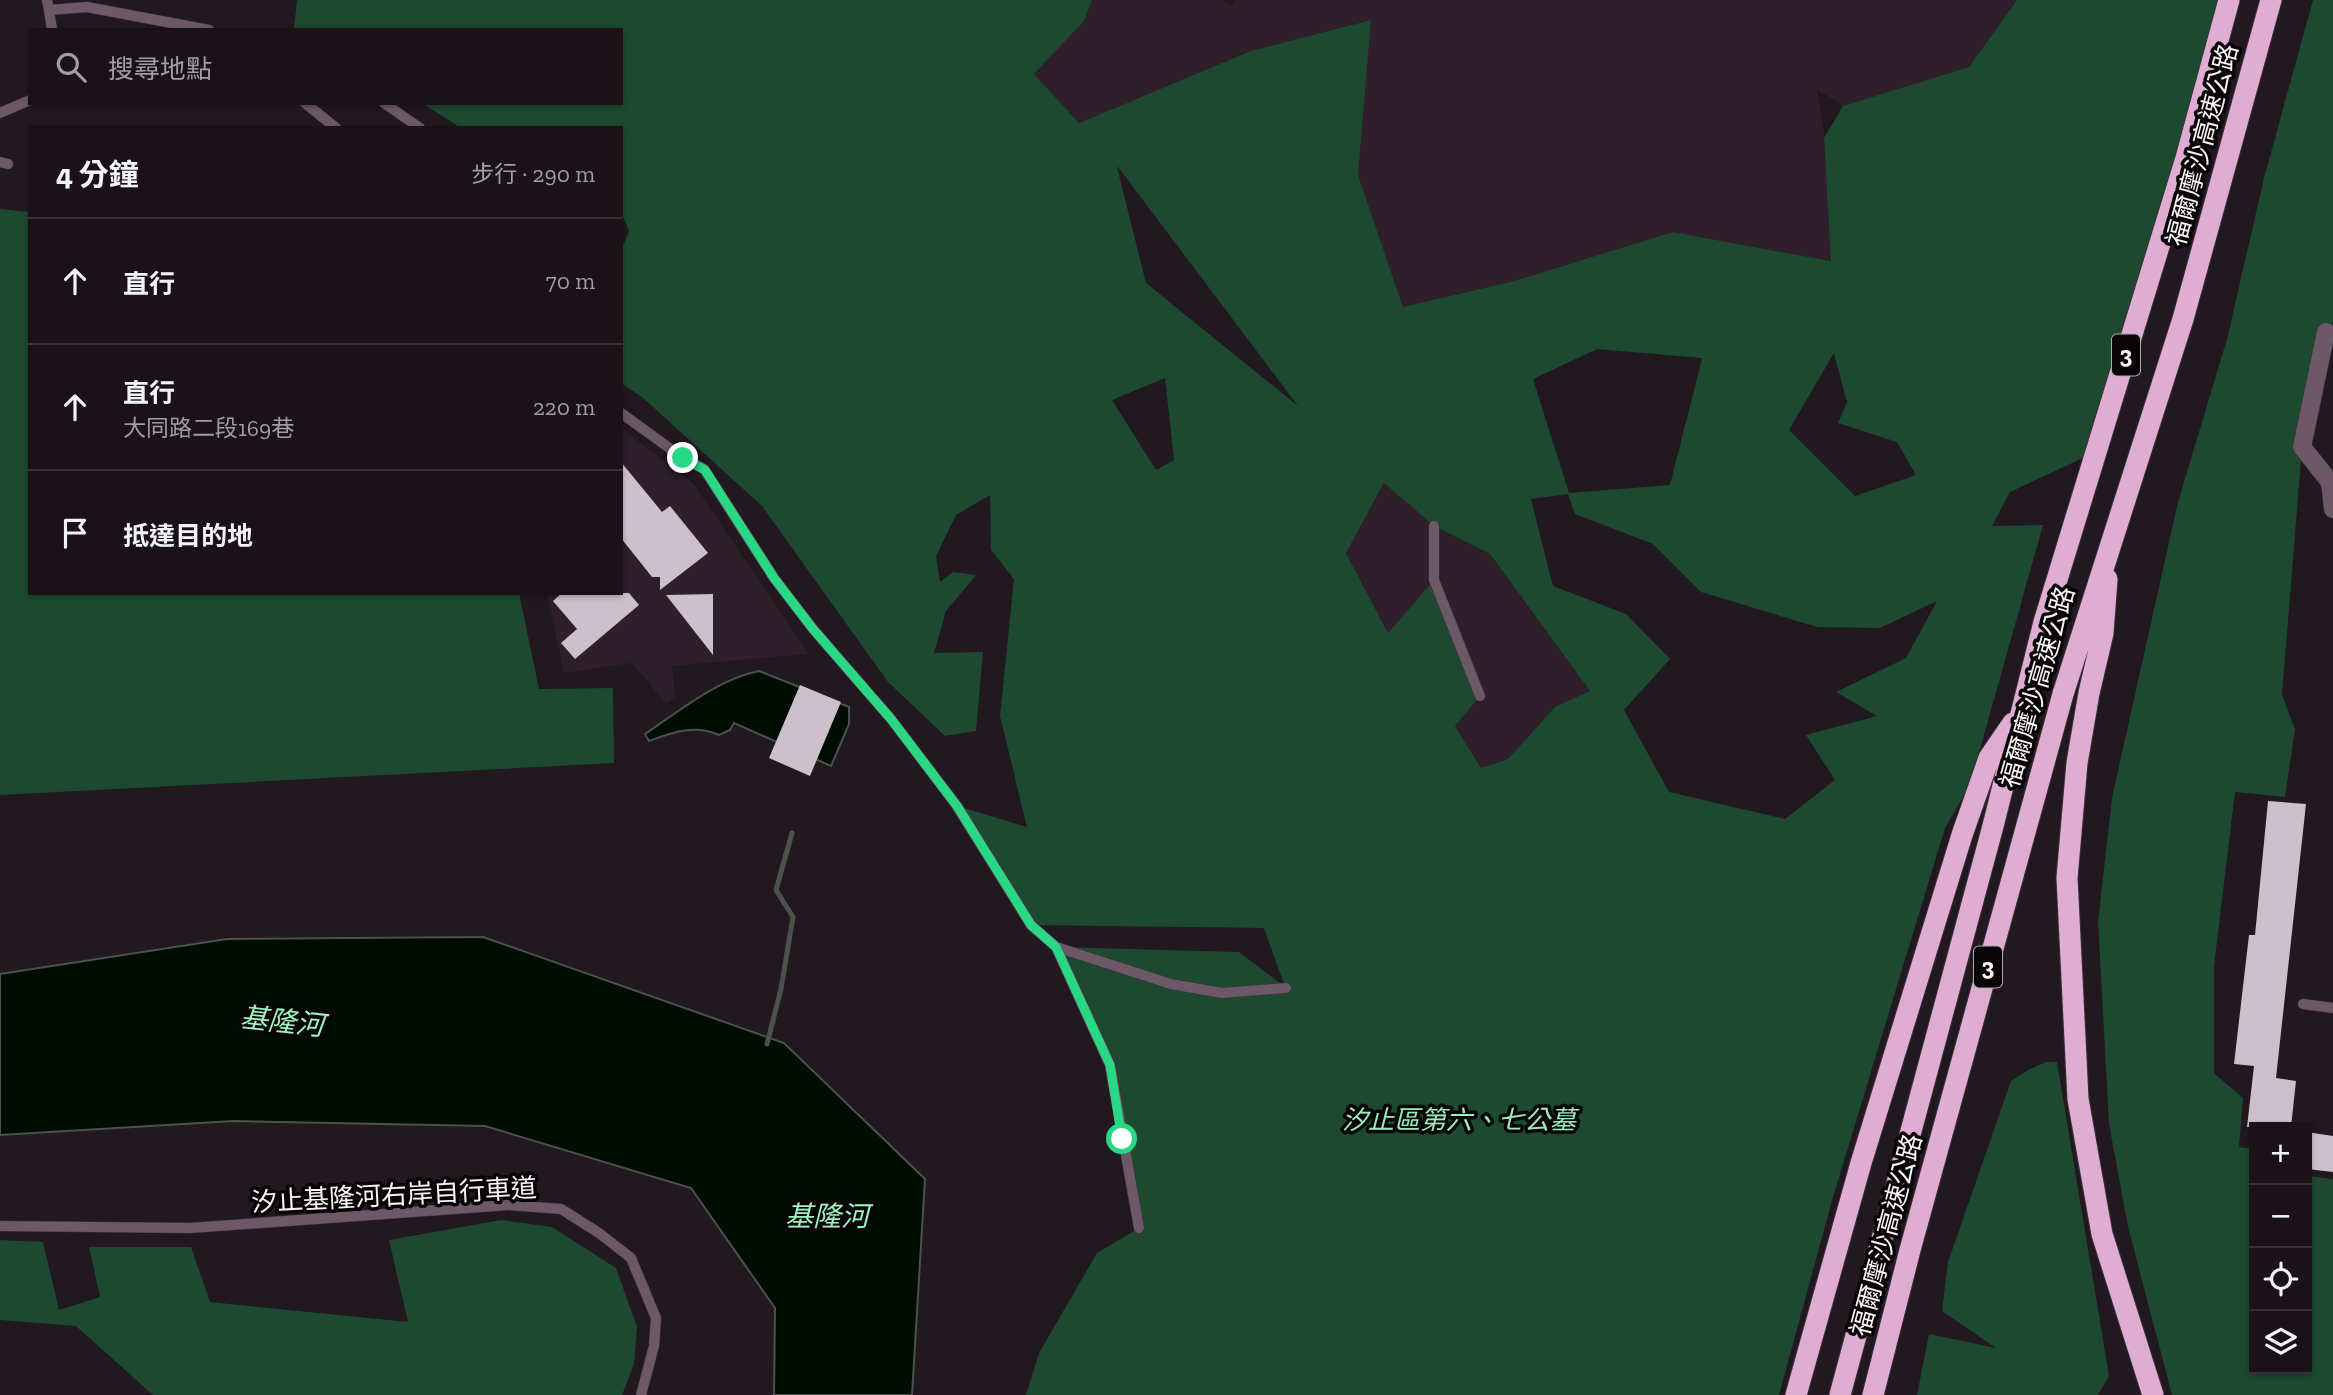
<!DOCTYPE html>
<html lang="zh-TW">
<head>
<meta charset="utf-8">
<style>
  body { margin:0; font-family:"Zilla Slab","Noto Sans TC",serif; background:#272024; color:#f1f3f6 }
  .controls { position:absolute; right:21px; bottom:21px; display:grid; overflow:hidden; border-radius:0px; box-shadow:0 2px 5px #0004 }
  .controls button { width:63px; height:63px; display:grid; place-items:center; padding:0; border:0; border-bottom:2px solid #383236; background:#1a1217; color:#f1f3f6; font:35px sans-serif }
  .stop { position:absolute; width:21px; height:21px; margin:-16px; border:5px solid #28d885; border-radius:50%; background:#fff }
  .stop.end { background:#28d885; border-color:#fff; box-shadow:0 2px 7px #0008 }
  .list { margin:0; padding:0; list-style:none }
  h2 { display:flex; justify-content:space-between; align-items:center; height:91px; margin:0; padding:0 28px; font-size:30px }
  h2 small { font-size:23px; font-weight:400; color:#9f9ea1 }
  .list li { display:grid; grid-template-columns:46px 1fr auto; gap:21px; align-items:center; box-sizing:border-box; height:126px; padding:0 28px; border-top:2px solid #383236 }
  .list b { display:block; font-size:26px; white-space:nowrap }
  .list p { margin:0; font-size:23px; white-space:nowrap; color:#9f9ea1 }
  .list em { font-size:23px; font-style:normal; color:#9f9ea1 }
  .icon { flex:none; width:38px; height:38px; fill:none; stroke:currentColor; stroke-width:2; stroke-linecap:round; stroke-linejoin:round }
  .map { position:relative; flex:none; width:2333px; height:1395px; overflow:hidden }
  .search { position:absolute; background:#1a1217; box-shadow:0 2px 5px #0004; left:28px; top:28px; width:595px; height:77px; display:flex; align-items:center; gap:18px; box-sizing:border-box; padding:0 24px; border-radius:0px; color:#9f9ea1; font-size:26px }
  .panel { position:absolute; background:#1a1217; box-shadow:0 2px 5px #0004; left:28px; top:126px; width:595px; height:469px; border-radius:0px }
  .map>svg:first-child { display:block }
</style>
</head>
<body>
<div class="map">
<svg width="2333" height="1395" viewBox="0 0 2333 1395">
  <rect width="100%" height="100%" fill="#22181f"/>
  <path fill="#2e1f2a" d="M 1092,0 L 1222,0 L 1232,6 L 1235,0 L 2017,0 L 1969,67 L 1843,106 L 1817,89 L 1829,165 L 1832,261 L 1673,232 L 1514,281 L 1403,307 L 1358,175 L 1370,20 L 1251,51 L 1079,123 L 1034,74 L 1084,21 Z
    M 621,428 L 693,483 L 809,654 L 672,666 L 675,697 L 666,704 L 632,663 L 564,673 L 547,593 L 621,593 Z
    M 1384,483 L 1434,526 L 1490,554 L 1590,691 L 1555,707 L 1508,759 L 1481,768 L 1455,726 L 1434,581 L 1389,634 L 1346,553 Z"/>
  <path fill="#1c4930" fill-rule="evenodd" d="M 297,0 L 1092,0 L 1084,21 L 1034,74 L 1079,123 L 1251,51 L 1371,20 L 1358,175 L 1403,307 L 1514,281 L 1673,232 L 1831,261 L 1824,138 L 1843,106 L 1969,67 L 2017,0 L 2224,0 L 2104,448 L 2010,492 L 1992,526 L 2043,525 L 1970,785 L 1945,828 L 1833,1197 L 1779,1395 L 1026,1395 L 1039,1353 L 1097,1253 L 1139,1228 L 1110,1066 L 1056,947 L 1239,952 L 1285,987 L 1264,928 L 1031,925 L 957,806 L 1027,827 L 1000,716 L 1014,579 L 991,550 L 990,495 L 956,515 L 936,556 L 940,582 L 953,572 L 976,575 L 946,611 L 934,653 L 983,652 L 976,731 L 945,736 L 888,682 L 762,506 L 642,397 L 621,383 L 621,251 L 629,231 L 621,212 L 621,128 L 461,128 L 422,103 L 621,103 L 621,30 L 294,30 ZM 1117,167 L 1118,167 L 1298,406 L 1146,283 ZM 1597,349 L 1702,358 L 1670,485 L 1569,493 L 1533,379 ZM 1834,353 L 1847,402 L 1838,423 L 1897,442 L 1916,475 L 1855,496 L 1789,430 ZM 1165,378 L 1174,460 L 1156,470 L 1112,400 ZM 1384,483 L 1434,526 L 1490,554 L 1590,691 L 1555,707 L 1508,759 L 1481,768 L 1455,726 L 1480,696 L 1434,580 L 1388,633 L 1346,553 ZM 1568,494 L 1575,514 L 1653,544 L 1701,592 L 1817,627 L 1880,628 L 1937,601 L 1906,658 L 1836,692 L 1877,716 L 1806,735 L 1835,780 L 1785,819 L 1669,792 L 1624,710 L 1670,659 L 1626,614 L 1553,586 L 1531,499 Z
    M 2313,0 L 2333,0 L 2333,323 L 2326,332 L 2302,447 L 2282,695 L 2295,729 L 2285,797 L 2235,792 L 2214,966 L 2214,1073 L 2243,1098 L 2239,1147 L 2254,1149 L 2254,1369 L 2307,1369 L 2307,1176 L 2333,1179 L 2333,1395 L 2172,1395 L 2128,1227 L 2109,1124 L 2098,922 L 2112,798 L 2178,502 L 2227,339 L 2264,178 Z
    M 0,209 L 30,212 L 30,593 L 519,593 L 539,689 L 613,688 L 614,763 L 0,795 Z
    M 2046,1062 L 2057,1062 L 2109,1376 L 2098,1395 L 1917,1395 L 1929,1334 L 1996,1348 L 1942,1311 L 1948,1262 L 2011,1081 L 2028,1070 Z
    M 501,1220 L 552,1227 L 616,1268 L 637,1327 L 634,1364 L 622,1395 L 153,1395 L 76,1326 L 0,1320 L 0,1240 L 43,1242 L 59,1310 L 100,1297 L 89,1247 L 191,1247 L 210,1302 L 408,1322 L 389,1240 Z"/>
  <path fill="#000d02" stroke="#4b524c" stroke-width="2" d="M 759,671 L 849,707 L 849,724 L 831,766 L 734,723 L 730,730 L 719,735 C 695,724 673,732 649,741 L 645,734 C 679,711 718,679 759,671 Z
    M 483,937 L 784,1043 L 925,1179 L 912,1395 L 774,1395 L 775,1308 L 691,1188 L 485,1126 L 233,1121 L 0,1135 L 0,974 L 227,939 Z"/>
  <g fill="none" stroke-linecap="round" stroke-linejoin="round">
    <path stroke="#4b524c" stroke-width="5" d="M 767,1044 L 781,989 L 793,917 L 776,890 L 792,833"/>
  </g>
  <path fill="#cec0ca" d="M 621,462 L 662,512 L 670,506 L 708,553 L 660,590 L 660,577 L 652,577 L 621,538 Z
    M 562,593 L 629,593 L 639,605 L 575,659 L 561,643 L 577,629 L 553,601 Z
    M 713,594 L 713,655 L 666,595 Z
    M 800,685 L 841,702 L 810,776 L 769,758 Z
    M 2268,801 L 2306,804 L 2276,1078 L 2296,1081 L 2291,1127 L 2247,1127 L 2254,1066 L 2234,1064 L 2249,935 L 2255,935 Z
    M 2307,1132 L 2333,1136 L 2333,1172 L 2307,1169 Z"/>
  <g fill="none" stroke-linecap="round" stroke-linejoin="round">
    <g stroke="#3c3239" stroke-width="11">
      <path id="lane" d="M 47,0 L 49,10 L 87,7 L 209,30
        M 49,10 L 52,30
        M 305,103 L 336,128
        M 384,103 L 420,128
        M 0,113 L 30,100
        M 0,162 L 8,164
        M 621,413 L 683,458 L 704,469 L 774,578 L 813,629 L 891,719 L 957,806 L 1031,925 L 1056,947 L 1171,984 L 1222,993 L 1286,988
        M 1434,526 L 1434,580 L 1480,696
        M 1056,947 L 1110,1065 L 1139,1228
        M 2303,1004 L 2333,1008
        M 0,1226 L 190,1228 L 509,1205 L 561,1209 L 599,1233 L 631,1258 L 656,1318 L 654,1346 L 641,1395"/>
    </g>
    <g stroke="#3c3239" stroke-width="19">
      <path id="street" d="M 2326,332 L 2302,447 L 2330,482 L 2333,509"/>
    </g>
    <g stroke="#3c3239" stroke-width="23">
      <path id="highway" d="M 2107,579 L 2103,633 L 2089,693 L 2077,763 L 2067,878 L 2078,1099 L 2102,1234 L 2153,1395
        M 1796,1395 L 1861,1163 L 1962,835 L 1989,758 L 2013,723
        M 1840,1395 L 1993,826 L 2044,622 L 2186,158 L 2229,0
        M 1873,1395 L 1910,1250 L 2063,694 L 2183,319 L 2271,0"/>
    </g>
    <use href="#lane" stroke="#6c5866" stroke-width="10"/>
    <use href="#street" stroke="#6c5866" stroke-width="18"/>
    <use href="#highway" stroke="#e0add2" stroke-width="21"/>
  </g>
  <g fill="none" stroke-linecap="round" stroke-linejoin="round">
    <path stroke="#28d885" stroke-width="9" d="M 683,458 L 705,470 L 774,578 L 813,629 L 891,719 L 957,806 L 1031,925 L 1056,947 L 1110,1065 L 1122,1139"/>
  </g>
  <g text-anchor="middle" stroke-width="7" stroke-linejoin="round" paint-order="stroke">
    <g fill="#080507" stroke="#b1abaf" stroke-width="2">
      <rect x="2112" y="334.5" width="28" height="41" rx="5"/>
      <rect x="1974" y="946.5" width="28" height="41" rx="5"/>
    </g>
    <g font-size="24" font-weight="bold" fill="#f9f2f7">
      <text x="2126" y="363">3</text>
      <text x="1988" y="975">3</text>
    </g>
    <g font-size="26" fill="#f9f2f7" stroke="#080507">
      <text transform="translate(2202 145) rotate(-75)" y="9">福爾摩沙高速公路</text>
      <text transform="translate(2037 687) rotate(-74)" y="9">福爾摩沙高速公路</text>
      <text transform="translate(394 1195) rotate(-3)" y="9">汐止基隆河右岸自行車道</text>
      <text transform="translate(1886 1235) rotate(-75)" y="9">福爾摩沙高速公路</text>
    </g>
    <g font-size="26" font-style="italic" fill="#9becb9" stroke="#080507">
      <text x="1459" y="1129">汐止區第六、七公墓</text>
    </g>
    <g font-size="28" font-style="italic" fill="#a0f2bf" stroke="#080507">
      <text transform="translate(282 1021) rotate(6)" y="10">基隆河</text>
      <text x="827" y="1226">基隆河</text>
    </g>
  </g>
</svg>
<div class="controls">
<button>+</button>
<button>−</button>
<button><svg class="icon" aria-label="locate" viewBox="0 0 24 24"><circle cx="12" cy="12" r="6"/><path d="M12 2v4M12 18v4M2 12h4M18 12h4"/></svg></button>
<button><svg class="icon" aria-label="layers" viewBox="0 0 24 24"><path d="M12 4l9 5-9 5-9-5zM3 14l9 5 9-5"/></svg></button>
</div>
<div class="stop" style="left:1122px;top:1139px"></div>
<div class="stop end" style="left:683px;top:458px"></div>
<div class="search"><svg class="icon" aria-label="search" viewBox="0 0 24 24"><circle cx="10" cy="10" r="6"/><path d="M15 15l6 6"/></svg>搜尋地點</div>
<section class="panel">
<h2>4 分鐘<small>步行 · 290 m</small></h2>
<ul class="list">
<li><svg class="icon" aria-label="ahead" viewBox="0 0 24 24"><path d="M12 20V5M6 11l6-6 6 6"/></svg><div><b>直行</b></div><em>70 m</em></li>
<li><svg class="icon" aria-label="ahead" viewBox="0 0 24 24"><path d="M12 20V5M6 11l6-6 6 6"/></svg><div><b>直行</b><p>大同路二段169巷</p></div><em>220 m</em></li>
<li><svg class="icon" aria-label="arrive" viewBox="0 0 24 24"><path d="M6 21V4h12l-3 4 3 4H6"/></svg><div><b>抵達目的地</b></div></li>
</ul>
</section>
</div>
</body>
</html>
